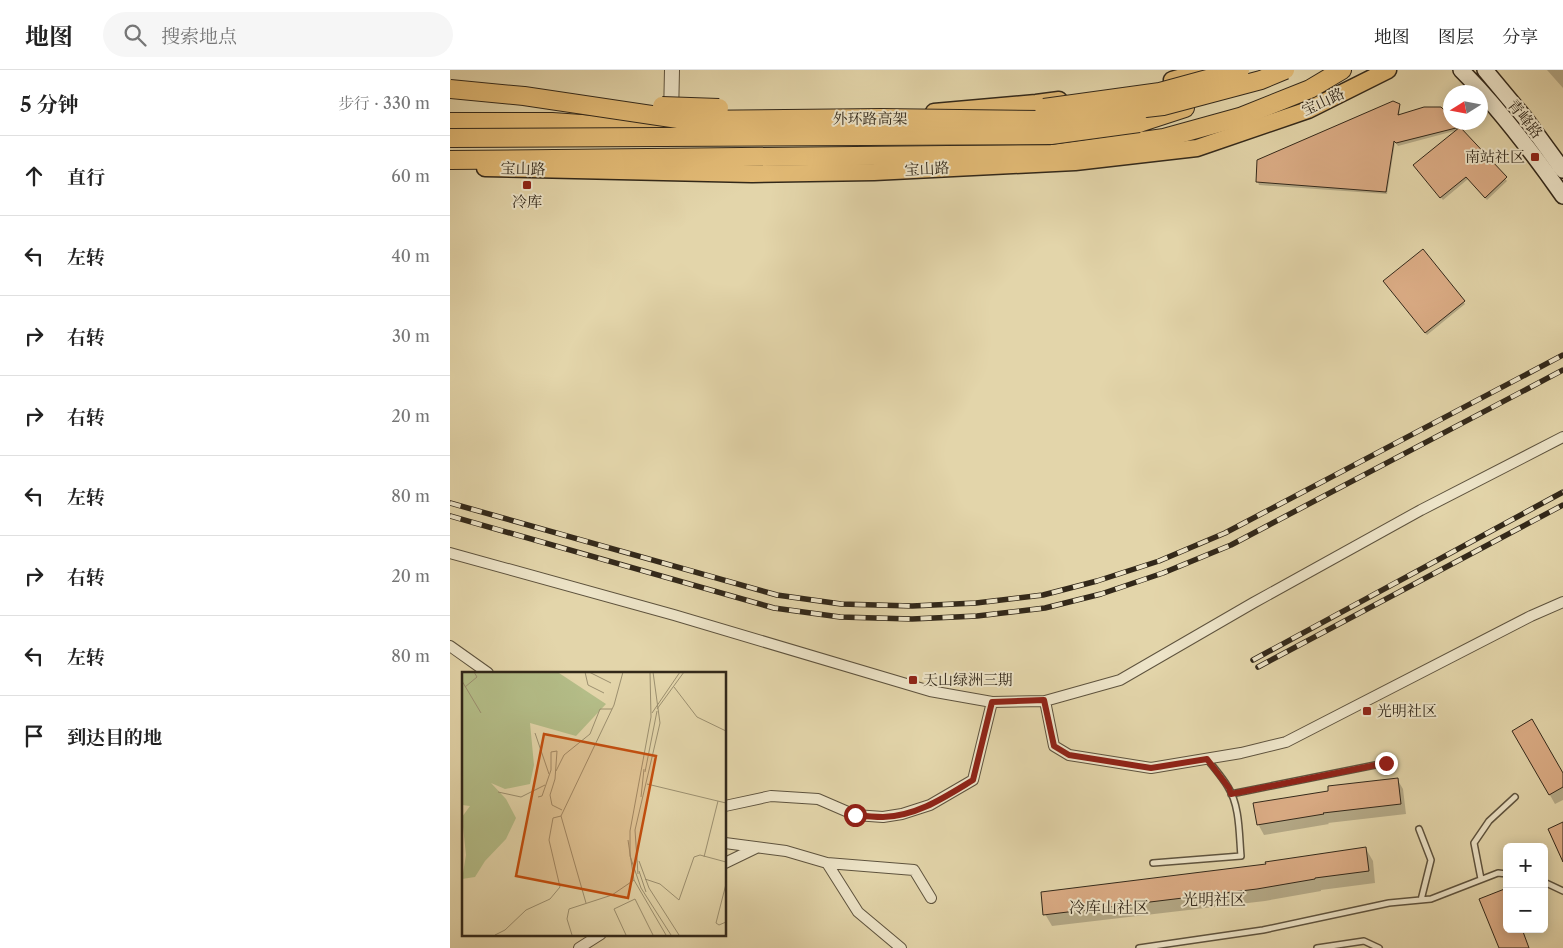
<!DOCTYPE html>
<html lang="zh">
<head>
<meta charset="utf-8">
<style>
  body { margin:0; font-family:"Libre Caslon Text","Noto Serif SC",serif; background:#f6f6f6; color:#222 }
  .controls { position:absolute; right:15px; bottom:15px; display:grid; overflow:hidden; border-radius:8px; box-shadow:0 2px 12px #0003 }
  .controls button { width:45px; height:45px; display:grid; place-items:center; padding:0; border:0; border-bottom:1px solid #e0e0e0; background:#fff; color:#222; font:25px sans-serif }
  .compass { position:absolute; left:993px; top:15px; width:45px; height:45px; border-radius:50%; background:#fff; box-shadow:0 2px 12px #0003; rotate:259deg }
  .stop { position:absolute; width:15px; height:15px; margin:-11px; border:4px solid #8f2418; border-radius:50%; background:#fff }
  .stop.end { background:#8f2418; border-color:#fff; box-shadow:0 1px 5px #0008 }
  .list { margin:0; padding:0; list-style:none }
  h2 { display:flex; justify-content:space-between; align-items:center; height:65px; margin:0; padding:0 20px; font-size:21px }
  h2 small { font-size:16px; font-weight:400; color:#767676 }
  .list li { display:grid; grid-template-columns:32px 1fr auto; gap:15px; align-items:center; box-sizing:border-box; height:80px; padding:0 20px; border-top:1px solid #e0e0e0 }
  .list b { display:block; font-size:19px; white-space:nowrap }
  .list em { font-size:16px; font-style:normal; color:#767676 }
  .icon { flex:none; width:28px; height:28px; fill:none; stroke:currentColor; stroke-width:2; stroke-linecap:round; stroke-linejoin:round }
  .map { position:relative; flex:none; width:1113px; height:878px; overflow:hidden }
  header { display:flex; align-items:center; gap:30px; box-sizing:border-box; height:70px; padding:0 25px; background:#fff; border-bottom:1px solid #e0e0e0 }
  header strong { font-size:24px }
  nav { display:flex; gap:28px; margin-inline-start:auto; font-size:18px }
  .search { width:350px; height:45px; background:#f6f6f6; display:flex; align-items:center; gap:12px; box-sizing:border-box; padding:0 18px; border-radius:28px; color:#767676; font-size:19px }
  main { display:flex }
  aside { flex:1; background:#fff }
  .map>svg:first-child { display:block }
</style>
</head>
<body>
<header>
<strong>地图</strong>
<div class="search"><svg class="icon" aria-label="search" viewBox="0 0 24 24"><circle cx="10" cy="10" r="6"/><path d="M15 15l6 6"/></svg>搜索地点</div>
<nav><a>地图</a><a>图层</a><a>分享</a></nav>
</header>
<main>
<aside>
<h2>5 分钟<small>步行 · 330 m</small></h2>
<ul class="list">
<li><svg class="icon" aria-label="ahead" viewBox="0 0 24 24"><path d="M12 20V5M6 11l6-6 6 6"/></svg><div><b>直行</b></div><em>60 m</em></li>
<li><svg class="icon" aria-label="left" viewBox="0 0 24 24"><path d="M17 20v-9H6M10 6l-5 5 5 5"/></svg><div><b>左转</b></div><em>40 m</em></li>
<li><svg class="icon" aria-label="right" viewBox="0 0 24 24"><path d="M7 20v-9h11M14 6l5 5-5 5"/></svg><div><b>右转</b></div><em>30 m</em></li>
<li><svg class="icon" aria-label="right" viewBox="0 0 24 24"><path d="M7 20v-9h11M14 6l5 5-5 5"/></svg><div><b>右转</b></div><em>20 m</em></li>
<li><svg class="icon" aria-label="left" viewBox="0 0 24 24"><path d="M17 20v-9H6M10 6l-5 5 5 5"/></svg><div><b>左转</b></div><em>80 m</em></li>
<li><svg class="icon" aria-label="right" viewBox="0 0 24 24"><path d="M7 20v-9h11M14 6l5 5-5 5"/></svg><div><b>右转</b></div><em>20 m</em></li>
<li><svg class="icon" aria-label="left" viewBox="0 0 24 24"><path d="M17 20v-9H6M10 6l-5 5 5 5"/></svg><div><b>左转</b></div><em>80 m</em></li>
<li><svg class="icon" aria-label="arrive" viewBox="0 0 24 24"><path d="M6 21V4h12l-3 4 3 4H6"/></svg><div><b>到达目的地</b></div></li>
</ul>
</aside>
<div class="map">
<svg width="1113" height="878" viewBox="0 0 1113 878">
  <rect width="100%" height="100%" fill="#e3d5aa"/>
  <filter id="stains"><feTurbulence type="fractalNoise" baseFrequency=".004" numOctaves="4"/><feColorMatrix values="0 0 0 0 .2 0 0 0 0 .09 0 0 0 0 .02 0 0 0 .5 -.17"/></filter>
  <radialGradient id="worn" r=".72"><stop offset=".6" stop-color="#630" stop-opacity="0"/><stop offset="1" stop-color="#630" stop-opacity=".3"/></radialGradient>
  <path fill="#0003" d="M 1097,0 L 1113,0 L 1113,18 Z
    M 949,35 L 950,38 L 949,46 L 991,38 L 1001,48 L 1001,52 L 1004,52 L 1057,111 L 1037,130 L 1018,109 L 993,130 L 966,98 L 1008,60 L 948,76 L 945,72 L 937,124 L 809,115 L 808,112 Z
    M 937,214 L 1013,232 L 1015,234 L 977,265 Z
    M 1082,651 L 1113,705 L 1113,730 L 1105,734 L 1064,662 Z
    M 947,709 L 953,719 L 956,744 L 878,753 L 879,754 L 814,765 L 808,754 Z
    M 916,779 L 923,791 L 925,813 L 871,820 L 871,821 L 815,831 L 602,856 L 595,844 Z"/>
  <path fill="#dbac85" stroke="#32281a" d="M 943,31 L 950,34 L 948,45 L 974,37 L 991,37 L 1000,46 L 1000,52 L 1006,52 L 1010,57 L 946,73 L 944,71 L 936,122 L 806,112 L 807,90 Z
    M 1010,57 L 1057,107 L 1035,128 L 1016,107 L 990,128 L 963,95 Z
    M 973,179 L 1015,231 L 975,263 L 933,211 Z
    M 1082,649 L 1113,703 L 1113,717 L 1099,725 L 1062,661 Z
    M 948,708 L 951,734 L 873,743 L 874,744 L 807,755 L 803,733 L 878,721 L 878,716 Z
    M 1113,752 L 1113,792 L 1098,759 Z
    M 916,777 L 919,801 L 865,808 L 865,809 L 807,819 L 593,845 L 591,822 L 816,794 L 815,792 Z
    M 1057,818 L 1057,859 L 1072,859 L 1079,878 L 1049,878 L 1029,829 Z"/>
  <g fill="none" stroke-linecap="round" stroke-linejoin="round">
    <g stroke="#5e533e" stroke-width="8">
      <path id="service" d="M 781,724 L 935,693
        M 969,759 L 981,790 L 971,830
        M 703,793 L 791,786 C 789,764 790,736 778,717 C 772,707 764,698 757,689
        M 1031,809 L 1024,773 L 1039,751 L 1065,727
        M 1094,812 L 1113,821
        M 689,878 L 813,860 L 939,833 L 981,829 L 1048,803 L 1057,804
        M 867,878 L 914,871 L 929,878"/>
    </g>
    <g stroke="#5e533e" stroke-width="12">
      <path id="minor" d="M 0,483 L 224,545 L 480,621 L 542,632 L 595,631 L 670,610 L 803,533 L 971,440 L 1113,367
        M 0,576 L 38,603
        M 595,631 L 604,676 L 619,685 L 701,698 L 791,683 L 836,672 L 1081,546 L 1113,532
        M 275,736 L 321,726 L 368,729 L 405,745 L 433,747 L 452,744 L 480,735 L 523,710 L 542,632
        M 275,773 L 336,781 L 377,793 L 464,800 L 481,828
        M 275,793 L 306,778
        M 377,793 L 408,842 L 451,878
        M 129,878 L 151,864"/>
    </g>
    <g stroke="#5e533e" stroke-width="16">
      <path id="tertiary" d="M 221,46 L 222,0"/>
    </g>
    <g stroke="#32281a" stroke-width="18">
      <path id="secondary" d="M 1011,0 C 1049,38 1082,82 1113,126
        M 1035,0 L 1075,48 L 1113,100"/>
    </g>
    <g stroke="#32281a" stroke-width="19">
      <path id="primary" d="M 722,10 L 755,0
        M 484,42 L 586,33 L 609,30
        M 35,98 L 302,104 L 424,102 L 625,92 L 747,78 L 858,40 L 938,0"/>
    </g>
    <g stroke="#32281a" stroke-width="20">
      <path id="trunk" d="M 0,52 L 102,52 L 220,60
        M 689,53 L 735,38
        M 0,90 L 602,84 L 714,68 L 790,47 L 860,19 L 892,0"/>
    </g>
    <use href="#service" stroke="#ede4c8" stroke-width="5"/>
    <use href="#minor" stroke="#ede4c8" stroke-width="10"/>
    <use href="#tertiary" stroke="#ede4c8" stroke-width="14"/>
    <use href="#secondary" stroke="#ede4c8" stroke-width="15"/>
    <use href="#primary" stroke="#e2ba75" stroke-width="16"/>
    <use href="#trunk" stroke="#e2ba75" stroke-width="18"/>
    <g stroke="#32281a" stroke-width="5.5">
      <path id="rail" d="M 0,433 L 327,525 L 391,534 L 462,536 L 526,533 L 593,525 L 647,511 L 709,491 L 775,463 L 1113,285
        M 0,446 L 324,538 L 390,547 L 462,549 L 527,546 L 595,538 L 651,524 L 713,503 L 781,475 L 1113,300
        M 803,590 L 1113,422
        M 808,597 L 1113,435"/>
    </g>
    <use href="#rail" stroke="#ede4c8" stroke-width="4" stroke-dasharray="11" stroke-linecap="butt"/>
    <g stroke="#32281a" stroke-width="20" stroke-linecap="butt">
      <path id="trunk-bridge" d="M 0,19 L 74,26 L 235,50 L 431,48 L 592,50 L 713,36 L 811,10 L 835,0
        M 212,36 L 269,38
        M 594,38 L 710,22 L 790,0
        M 0,68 L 601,65 L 689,53"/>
    </g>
    <use href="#trunk-bridge" stroke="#e2ba75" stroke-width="18"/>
  </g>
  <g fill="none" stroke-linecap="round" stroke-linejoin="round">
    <path stroke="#8f2418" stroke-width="6" d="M 405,745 C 414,746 424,747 433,747 C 467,746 495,727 523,710 L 542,632 L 594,630 L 604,676 L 619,685 L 701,698 L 757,689 L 779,718 L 781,724 L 936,693"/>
  </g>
  <g fill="#8f2418" stroke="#ede4c8" stroke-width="2">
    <rect x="1080" y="82" width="10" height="10" rx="2.5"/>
    <rect x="72" y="110" width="10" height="10" rx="2.5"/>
    <rect x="458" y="605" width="10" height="10" rx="2.5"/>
    <rect x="912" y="636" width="10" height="10" rx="2.5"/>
  </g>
  <g text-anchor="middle" stroke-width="4" stroke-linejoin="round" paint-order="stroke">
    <g font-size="15" fill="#32281a" stroke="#ede4c8">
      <text transform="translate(873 32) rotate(-25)" y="5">宝山路</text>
      <text x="420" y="54">外环路高架</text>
      <text transform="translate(1075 49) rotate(51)" y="5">青峰路</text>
      <text transform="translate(73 99) rotate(1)" y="5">宝山路</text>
      <text transform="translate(477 99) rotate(-3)" y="5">宝山路</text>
    </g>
    <g font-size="15" fill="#32281a" stroke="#ede4c8" text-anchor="start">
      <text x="1075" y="92" text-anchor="end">南站社区</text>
      <text x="77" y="137" text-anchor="middle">冷库</text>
      <text x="473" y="615">天山绿洲三期</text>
      <text x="927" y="646">光明社区</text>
    </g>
    <g font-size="16" fill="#32281a" stroke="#ede4c8">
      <text x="764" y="835">光明社区</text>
      <text x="659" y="843">冷库山社区</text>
    </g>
  </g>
  <g transform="translate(12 602)">
    <rect width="264" height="264" fill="#e3d5aa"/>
    <path d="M 0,0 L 97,1 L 144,32 L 114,64 L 68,51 L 72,93 L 68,112 L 43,117 L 29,111 L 44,127 L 54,146 L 44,167 L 23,189 L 13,205 L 0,207 L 4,183 L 0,145 L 8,134 L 0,133 Z" fill="#b4bd88"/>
    <path fill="none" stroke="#9c9070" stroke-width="1" d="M 123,0 L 126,13 L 142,21M 127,0 L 149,11M 188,0 L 189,45 L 168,159 L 168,184 L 179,216 L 209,263M 0,9 L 19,41M 3,15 L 15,5 L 12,0M 212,15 L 235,45 L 264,59M 195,37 L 222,0M 190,41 L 218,0M 73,61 L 87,102M 94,99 L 102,83 L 128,62 L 138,37 L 150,37M 183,100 L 195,39M 185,112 L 264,131M 36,120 L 59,125 L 83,113M 76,125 L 80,124 L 89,98 L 89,80 L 95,79 L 93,107 L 88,123 L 90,133 L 100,138M 179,125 L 182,97M 166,168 L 172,208 L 204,263M 242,185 L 256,129M 177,189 L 187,216 L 217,263M 177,199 L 184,220M 176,202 L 173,158 L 198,51 L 191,0M 183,207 L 198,212 L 217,228 L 232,185 L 238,183 L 264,190M 264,212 L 254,251 L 257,253 L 264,250M 124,231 L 99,144 L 152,33 L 161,0M 33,263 L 43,258 L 64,238 L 88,227 L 98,215 L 87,168 L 91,146 L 99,144M 110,263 L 105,247 L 107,237 L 150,223 L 172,208M 164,263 L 152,237 L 173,227 L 191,263"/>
    <path fill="#c44f0f" fill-opacity="0.15" stroke="#c44f0f" stroke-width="2.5" d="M 82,62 L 194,84 L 166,226 L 54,204 Z"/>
    <rect width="264" height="264" fill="none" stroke="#32281a" stroke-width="2.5"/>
  </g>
  <rect width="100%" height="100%" filter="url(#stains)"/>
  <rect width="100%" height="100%" fill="url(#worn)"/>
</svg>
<div class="controls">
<button>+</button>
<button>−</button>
</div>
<svg class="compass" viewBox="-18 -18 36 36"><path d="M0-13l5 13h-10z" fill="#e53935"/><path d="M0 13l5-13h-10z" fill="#767676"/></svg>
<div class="stop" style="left:405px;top:745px"></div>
<div class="stop end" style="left:936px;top:693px"></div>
</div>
</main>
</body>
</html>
